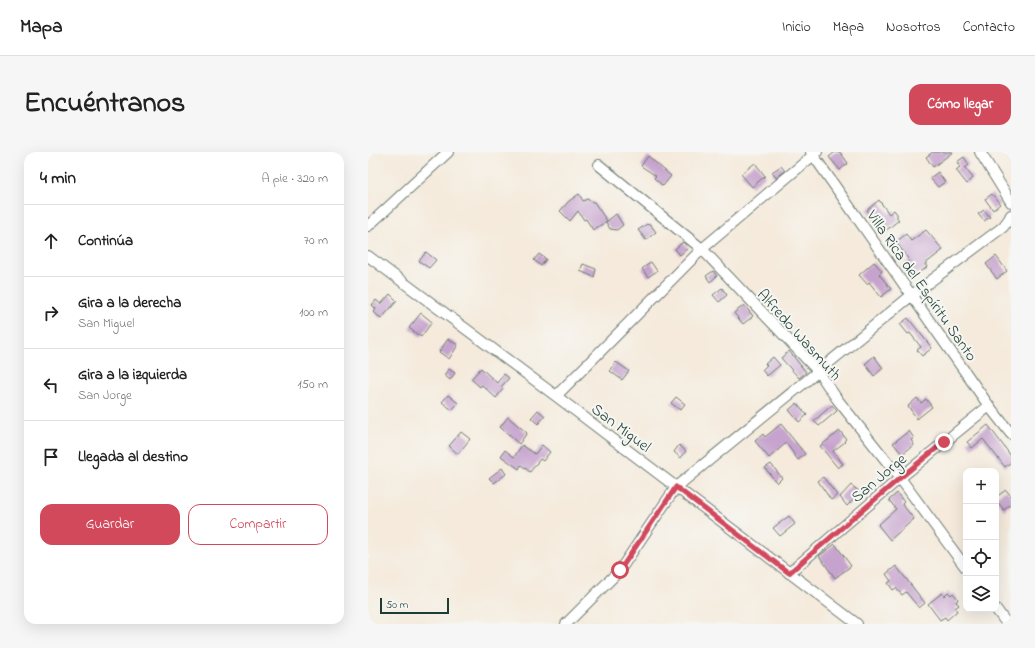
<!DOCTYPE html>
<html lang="es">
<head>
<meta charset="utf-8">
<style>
  body { margin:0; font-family:"Indie Flower",sans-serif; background:#f6f6f6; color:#222 }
  .controls { position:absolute; right:12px; bottom:12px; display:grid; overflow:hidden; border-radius:8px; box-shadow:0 4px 16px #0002 }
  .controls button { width:36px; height:36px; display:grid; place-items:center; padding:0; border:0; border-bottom:1px solid #e0e0e0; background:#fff; color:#222; font:20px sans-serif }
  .scale { position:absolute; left:12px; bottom:10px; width:69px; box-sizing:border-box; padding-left:4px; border:2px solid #1f3d34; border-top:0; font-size:11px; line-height:14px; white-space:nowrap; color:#1f3d34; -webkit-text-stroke:3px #f6f6f2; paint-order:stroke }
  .stop { position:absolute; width:12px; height:12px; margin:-9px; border:3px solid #d1495b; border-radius:50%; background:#fff }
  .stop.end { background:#d1495b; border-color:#fff; box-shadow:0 1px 4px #0008 }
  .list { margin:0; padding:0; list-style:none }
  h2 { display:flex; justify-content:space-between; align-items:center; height:52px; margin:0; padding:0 16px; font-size:17px }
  h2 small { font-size:13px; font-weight:400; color:#767676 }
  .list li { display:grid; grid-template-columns:26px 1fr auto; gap:12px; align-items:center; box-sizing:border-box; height:72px; padding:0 16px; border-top:1px solid #e0e0e0 }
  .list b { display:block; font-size:15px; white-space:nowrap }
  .list p { margin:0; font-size:13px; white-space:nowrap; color:#767676 }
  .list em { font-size:13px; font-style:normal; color:#767676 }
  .actions { display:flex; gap:8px; padding:12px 16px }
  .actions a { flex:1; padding:9px 0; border:1px solid #d1495b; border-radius:12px; text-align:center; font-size:14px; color:#d1495b }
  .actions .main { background:#d1495b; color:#fff }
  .icon { flex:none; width:22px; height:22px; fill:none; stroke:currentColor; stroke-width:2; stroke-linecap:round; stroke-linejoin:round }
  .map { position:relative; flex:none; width:643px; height:472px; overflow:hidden; border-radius:12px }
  header { display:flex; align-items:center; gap:24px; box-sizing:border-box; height:56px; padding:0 20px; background:#fff; border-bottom:1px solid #e0e0e0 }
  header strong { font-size:19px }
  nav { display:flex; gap:22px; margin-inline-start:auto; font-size:14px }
  .intro { display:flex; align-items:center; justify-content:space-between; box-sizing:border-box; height:96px; padding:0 24px }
  h1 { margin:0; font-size:28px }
  .button { padding:10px 18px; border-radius:12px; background:#d1495b; color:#fff; font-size:14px; font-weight:700 }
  main { display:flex; gap:24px; padding:0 24px }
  aside { flex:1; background:#fff; border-radius:12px; box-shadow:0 4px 16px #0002 }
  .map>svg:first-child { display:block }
</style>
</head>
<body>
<header>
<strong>Mapa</strong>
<nav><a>Inicio</a><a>Mapa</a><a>Nosotros</a><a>Contacto</a></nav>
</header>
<div class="intro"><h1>Encuéntranos</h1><a class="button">Cómo llegar</a></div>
<main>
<aside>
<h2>4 min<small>A pie · 320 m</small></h2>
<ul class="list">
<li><svg class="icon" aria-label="ahead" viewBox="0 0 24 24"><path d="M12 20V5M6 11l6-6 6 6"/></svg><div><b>Continúa</b></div><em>70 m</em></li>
<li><svg class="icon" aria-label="right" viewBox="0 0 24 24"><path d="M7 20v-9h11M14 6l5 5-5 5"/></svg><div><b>Gira a la derecha</b><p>San Miguel</p></div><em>100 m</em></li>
<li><svg class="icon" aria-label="left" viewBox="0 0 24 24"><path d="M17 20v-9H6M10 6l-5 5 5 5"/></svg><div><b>Gira a la izquierda</b><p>San Jorge</p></div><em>150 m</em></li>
<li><svg class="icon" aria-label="arrive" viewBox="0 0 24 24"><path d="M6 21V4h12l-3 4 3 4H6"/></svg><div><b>Llegada al destino</b></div></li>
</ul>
<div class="actions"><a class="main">Guardar</a><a>Compartir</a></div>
</aside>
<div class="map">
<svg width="643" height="472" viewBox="0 0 643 472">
  <rect width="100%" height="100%" fill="#f6f6f2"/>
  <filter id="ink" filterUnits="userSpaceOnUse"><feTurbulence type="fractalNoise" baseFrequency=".025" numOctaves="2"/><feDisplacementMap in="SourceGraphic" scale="8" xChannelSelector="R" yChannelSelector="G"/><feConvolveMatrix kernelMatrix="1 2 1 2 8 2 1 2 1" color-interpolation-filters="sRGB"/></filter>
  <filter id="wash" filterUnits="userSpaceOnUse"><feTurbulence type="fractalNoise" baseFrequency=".012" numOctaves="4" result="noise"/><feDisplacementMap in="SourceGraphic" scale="16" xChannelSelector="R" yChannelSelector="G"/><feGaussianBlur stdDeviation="0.9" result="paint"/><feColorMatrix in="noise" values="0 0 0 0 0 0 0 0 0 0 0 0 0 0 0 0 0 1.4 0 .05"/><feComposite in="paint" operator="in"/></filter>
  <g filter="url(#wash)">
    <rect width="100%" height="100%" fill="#f5eadb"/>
    <g id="blocks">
      <path fill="#c6a3ce" d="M 467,0 L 472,0 L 480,11 L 472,18 L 461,5 Z
        M 565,0 L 585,0 L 565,15 L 558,5 Z
        M 280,4 L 303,24 L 295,34 L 286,26 L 288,24 L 273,14 Z
        M 596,5 L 601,13 L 597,16 L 605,26 L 599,32 L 588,18 L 592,15 L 589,10 Z
        M 387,11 L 397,24 L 384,35 L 373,22 Z
        M 413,14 L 417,19 L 408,26 L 404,20 Z
        M 570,20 L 577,30 L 570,35 L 562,26 Z
        M 211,42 L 215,49 L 219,47 L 225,50 L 226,50 L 239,69 L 225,78 L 218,67 L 216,68 L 210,59 L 202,69 L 192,59 L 201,49 Z
        M 624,42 L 632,52 L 625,58 L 617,47 Z
        M 511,48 L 521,62 L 526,58 L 529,62 L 529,66 L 531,68 L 516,80 L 499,58 Z
        M 616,58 L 622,65 L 616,69 L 610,62 Z
        M 248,62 L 255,73 L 249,78 L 242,77 L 238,70 Z
        M 279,72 L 280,73 L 282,72 L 288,80 L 278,88 L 270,78 Z
        M 558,78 L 575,98 L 557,112 L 559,115 L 547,124 L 537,111 L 541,109 L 539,105 L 528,90 L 538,82 L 543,89 Z
        M 315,90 L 320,96 L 312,103 L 307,97 Z
        M 58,100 L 68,108 L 61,116 L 51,109 Z
        M 171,102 L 178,107 L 173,114 L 166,108 Z
        M 628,104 L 639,119 L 629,127 L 618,112 Z
        M 283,110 L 289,119 L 280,125 L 274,117 Z
        M 506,110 L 514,119 L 511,122 L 523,137 L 513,145 L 501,130 L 499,132 L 491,123 Z
        M 215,112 L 228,117 L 226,125 L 212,119 Z
        M 345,119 L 349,124 L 342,130 L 338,124 Z
        M 354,136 L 359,143 L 351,150 L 345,143 Z
        M 22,142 L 29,149 L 13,167 L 6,160 L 8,157 L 4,153 L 8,148 L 13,152 Z
        M 376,153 L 385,164 L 375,172 L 366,161 Z
        M 53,161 L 64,170 L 53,185 L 41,176 Z
        M 540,166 L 564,196 L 554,204 L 549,198 L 553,195 L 542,181 L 540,182 L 532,172 Z
        M 80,187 L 90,193 L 81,207 L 71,200 Z
        M 421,199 L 438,220 L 431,226 L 413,206 Z
        M 506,204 L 515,216 L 506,224 L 497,212 Z
        M 405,205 L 412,213 L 399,224 L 394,218 L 399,213 L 397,212 Z
        M 248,210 L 261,219 L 254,228 L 242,219 Z
        M 113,216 L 129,231 L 136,222 L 141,226 L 133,235 L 135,237 L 128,246 L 114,233 L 112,235 L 103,227 Z
        M 81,217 L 87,221 L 82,228 L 76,223 Z
        M 80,243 L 90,251 L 84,258 L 74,250 Z
        M 308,245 L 317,252 L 312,258 L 303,251 Z
        M 549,246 L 553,251 L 558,247 L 564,255 L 549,267 L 540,254 Z
        M 429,251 L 439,263 L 431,270 L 421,258 Z
        M 464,253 L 469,259 L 451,274 L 446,269 Z
        M 170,258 L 177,264 L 170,272 L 163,266 Z
        M 140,265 L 159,281 L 151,292 L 132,275 Z
        M 413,272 L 437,302 L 430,308 L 418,291 L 401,306 L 387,289 L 395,282 L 397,285 Z
        M 620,273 L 643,304 L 643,310 L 637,315 L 615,287 L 604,296 L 599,290 Z
        M 472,279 L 478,287 L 476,289 L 477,290 L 465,299 L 475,312 L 470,316 L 452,294 Z
        M 541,279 L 546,286 L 543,288 L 546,293 L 534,302 L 525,291 Z
        M 93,280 L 102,287 L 90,302 L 81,294 Z
        M 154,293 L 167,302 L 174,293 L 182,300 L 175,309 L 172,307 L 162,320 L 153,313 L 151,317 L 133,304 L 137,298 L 146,305 Z
        M 311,293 L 318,299 L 313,306 L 306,300 Z
        M 403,312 L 414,326 L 409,331 L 397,316 Z
        M 134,316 L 138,322 L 126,331 L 121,326 Z
        M 455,325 L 469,343 L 463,348 L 450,329 Z
        M 483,333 L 492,340 L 479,354 L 472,345 Z
        M 638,338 L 643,344 L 643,352 L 636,358 L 628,348 L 628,345 Z
        M 529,341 L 536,350 L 534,352 L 546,367 L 522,388 L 510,373 L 528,357 L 521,348 Z
        M 421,364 L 427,372 L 412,384 L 405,376 Z
        M 467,392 L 483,414 L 467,426 L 451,404 Z
        M 528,414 L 557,451 L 551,456 L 538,440 L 534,443 L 528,436 L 525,438 L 520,431 L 523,429 L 518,422 Z
        M 580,440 L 583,443 L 585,441 L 590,447 L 588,450 L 591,453 L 587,456 L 589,459 L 579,468 L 577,465 L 572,468 L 560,452 L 574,441 L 576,444 Z"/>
    </g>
  </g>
  <g filter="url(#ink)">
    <use href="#blocks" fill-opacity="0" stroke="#6a7a6e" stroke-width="1"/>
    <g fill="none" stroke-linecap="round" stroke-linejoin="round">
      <g stroke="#6a7a6e" stroke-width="12">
        <path id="minor" d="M 443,0 L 621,254 L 643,282
          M 612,0 L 643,50
          M 231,13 L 334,97 L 450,219 L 469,247 L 532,326 L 598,416
          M 0,74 L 80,0
          M 0,104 L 188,244 L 489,472
          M 188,244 L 334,97 L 449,0
          M 421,421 L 532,326 L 621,254
          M 628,457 L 639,472
          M 198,472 L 252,418 L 308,335 L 544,143 L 635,75 L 641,67 L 643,63"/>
      </g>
      <use href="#minor" stroke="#fff" stroke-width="10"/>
    </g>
  </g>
  <g fill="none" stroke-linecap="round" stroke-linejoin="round" filter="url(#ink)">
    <path stroke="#d1495b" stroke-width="5" d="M 252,418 L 308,335 L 421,421 L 532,326 L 576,290"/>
  </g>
  <g text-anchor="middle" stroke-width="4" stroke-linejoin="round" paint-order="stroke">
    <g font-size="16" fill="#1f3d34" stroke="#f6f6f2">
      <text transform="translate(555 133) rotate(55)" y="6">Villa Rica del Espíritu Santo</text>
      <text transform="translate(432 182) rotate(48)" y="6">Alfredo Wasmuth</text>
      <text transform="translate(254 275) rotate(37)" y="6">San Miguel</text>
      <text transform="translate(510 325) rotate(-40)" y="6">San Jorge</text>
    </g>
  </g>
</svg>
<div class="controls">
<button>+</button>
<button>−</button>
<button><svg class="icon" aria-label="locate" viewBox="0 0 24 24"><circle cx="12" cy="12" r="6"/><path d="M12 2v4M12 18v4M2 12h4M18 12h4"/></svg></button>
<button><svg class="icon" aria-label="layers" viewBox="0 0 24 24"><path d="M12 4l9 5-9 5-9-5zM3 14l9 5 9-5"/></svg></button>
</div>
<div class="scale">50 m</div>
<div class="stop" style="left:252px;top:418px"></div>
<div class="stop end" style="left:576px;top:290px"></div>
</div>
</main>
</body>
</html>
